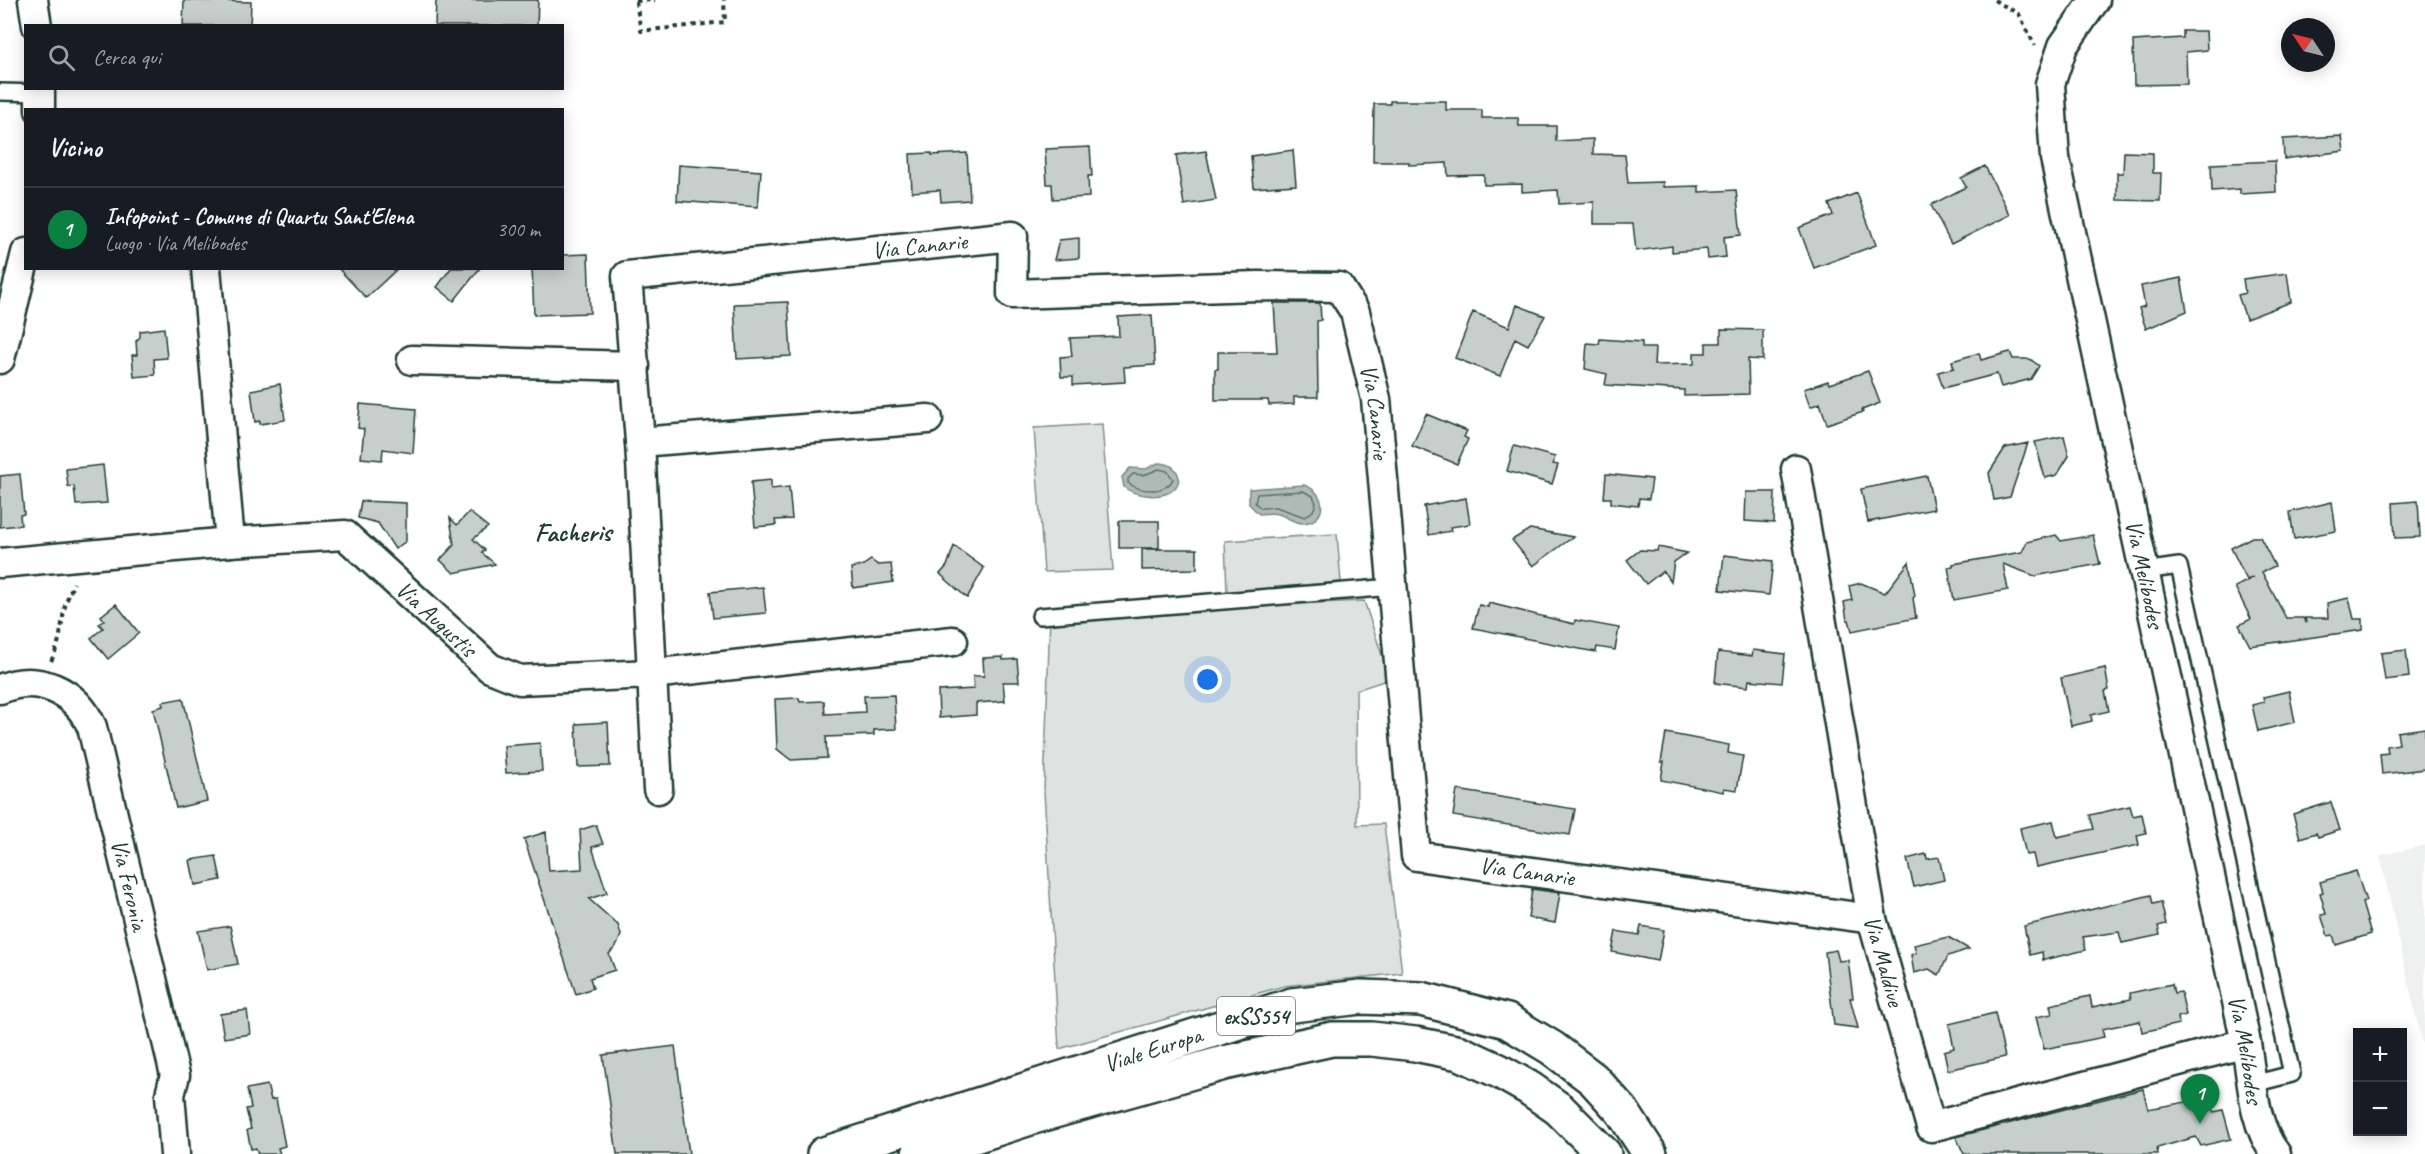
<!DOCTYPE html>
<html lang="it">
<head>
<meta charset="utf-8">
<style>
  body { margin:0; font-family:Caveat,sans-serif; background:#242831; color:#f1f3f6 }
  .controls { position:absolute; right:18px; bottom:18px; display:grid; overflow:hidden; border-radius:0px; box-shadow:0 3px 15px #0003 }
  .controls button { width:54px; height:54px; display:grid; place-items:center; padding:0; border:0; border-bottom:2px solid #363941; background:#171b24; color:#f1f3f6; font:30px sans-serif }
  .compass { position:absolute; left:2281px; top:18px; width:54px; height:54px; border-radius:50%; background:#171b24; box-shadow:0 3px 15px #0003; rotate:305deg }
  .you { position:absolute; left:1208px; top:680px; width:21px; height:21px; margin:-15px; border:4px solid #fff; border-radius:50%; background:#1a73e8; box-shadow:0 0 0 9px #1a73e833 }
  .badge { display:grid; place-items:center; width:39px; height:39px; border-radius:50%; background:#0b8043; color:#fff; font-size:20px; font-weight:700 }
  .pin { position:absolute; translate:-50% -50px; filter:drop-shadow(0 2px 3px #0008) }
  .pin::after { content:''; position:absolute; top:32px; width:21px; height:18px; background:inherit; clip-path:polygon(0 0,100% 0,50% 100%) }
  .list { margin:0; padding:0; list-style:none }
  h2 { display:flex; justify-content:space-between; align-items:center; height:78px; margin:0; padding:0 24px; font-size:26px }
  h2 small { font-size:20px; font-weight:400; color:#9ea1a6 }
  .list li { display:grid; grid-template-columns:39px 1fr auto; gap:18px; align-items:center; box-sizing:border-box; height:84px; padding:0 24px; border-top:2px solid #363941 }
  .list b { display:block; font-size:22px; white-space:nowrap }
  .list p { margin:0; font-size:20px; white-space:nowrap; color:#9ea1a6 }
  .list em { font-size:20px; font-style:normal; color:#9ea1a6 }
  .icon { flex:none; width:33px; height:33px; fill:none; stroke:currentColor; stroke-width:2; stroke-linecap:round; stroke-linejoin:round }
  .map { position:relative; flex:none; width:2425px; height:1154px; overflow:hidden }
  .search { position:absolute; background:#171b24; box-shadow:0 3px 15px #0003; left:24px; top:24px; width:540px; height:66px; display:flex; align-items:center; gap:15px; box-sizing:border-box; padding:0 21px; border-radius:0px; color:#9ea1a6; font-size:22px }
  .panel { position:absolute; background:#171b24; box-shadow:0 3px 15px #0003; left:24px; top:108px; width:540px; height:162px; border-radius:0px }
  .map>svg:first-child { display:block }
</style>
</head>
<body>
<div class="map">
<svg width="2425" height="1154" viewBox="0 0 2425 1154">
  <rect width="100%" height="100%" fill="#fff"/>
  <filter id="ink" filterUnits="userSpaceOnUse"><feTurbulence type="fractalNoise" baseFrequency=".0167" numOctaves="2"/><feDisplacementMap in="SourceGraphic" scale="12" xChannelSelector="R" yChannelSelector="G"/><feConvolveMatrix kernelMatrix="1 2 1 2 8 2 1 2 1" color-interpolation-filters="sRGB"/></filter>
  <g filter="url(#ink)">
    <path fill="#eef1f0" d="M 2425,845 L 2425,1056 L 2380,856 Z"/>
    <path fill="#dee3e2" stroke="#7e908b" stroke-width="1.5" d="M 1102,424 L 1113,570 L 1044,572 L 1034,428 Z
      M 1337,534 L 1341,582 L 1227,592 L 1225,541 Z
      M 1364,601 L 1390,679 L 1356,690 L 1357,825 L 1384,824 L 1402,973 L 1284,986 L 1059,1049 L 1044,791 L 1050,614 Z"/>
    <path fill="#afbab7" stroke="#758883" stroke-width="1.5" d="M 1158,463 C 1168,463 1177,467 1179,478 C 1177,502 1137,498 1124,487 L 1122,477 L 1130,468 L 1146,469 Z
      M 1304,485 C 1328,493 1327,521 1304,523 C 1295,524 1286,516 1278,514 C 1271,512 1266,514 1259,514 L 1249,504 L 1249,489 Z"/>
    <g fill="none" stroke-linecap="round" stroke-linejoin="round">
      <path stroke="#596f68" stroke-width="1.5" d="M 1159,469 L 1167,471 L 1173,479 C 1166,494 1141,492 1128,483 L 1128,479 L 1133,474 L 1144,475 Z
        M 1303,491 L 1313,496 L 1316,503 L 1313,511 L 1305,517 L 1276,507 L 1261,508 L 1255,503 L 1257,494 Z"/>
    </g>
    <path fill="#c7cfcc" stroke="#1f3d34" stroke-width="1.5" d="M 184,0 L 251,2 L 250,26 L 183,26 Z
      M 436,0 L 538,0 L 537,26 L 435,26 Z
      M 2183,31 L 2206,31 L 2207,50 L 2186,52 L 2187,84 L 2134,85 L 2133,41 L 2183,38 Z
      M 1390,101 L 1446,101 L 1446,110 L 1482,110 L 1482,118 L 1518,118 L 1519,126 L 1556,126 L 1556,141 L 1593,139 L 1593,154 L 1625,155 L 1628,183 L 1663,182 L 1663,187 L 1699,186 L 1699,192 L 1736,190 L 1741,235 L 1724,237 L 1726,257 L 1708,259 L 1707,249 L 1672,252 L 1672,246 L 1636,251 L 1633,224 L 1594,224 L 1594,202 L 1559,204 L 1558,190 L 1522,192 L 1522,184 L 1484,185 L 1484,175 L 1448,176 L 1447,163 L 1409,165 L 1409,162 L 1373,162 L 1374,104 L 1390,104 Z
      M 2342,136 L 2344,151 L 2284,159 L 2283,139 Z
      M 1090,147 L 1092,176 L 1088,176 L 1089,197 L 1053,199 L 1052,184 L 1047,184 L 1045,149 Z
      M 1293,150 L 1296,185 L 1254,188 L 1251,156 Z
      M 1206,151 L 1216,200 L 1184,205 L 1176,155 Z
      M 2124,152 L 2153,153 L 2153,173 L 2161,173 L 2160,201 L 2117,200 L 2117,173 L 2123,173 Z
      M 932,153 L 932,155 L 967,153 L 970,200 L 941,202 L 940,190 L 912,192 L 910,154 Z
      M 2275,161 L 2276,192 L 2240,194 L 2240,189 L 2212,191 L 2211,164 Z
      M 679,165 L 761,171 L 758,207 L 677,201 Z
      M 1985,166 L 2010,215 L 1951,244 L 1931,205 L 1966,187 L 1961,178 Z
      M 1857,193 L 1876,245 L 1814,268 L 1799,228 L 1833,215 L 1829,204 Z
      M 1079,238 L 1079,258 L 1054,260 L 1059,240 Z
      M 588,254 L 590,313 L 534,315 L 532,268 L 562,268 L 562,255 Z
      M 338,268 L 398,268 L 366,298 Z
      M 451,268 L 480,268 L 454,301 L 437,287 Z
      M 2287,273 L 2291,302 L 2246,319 L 2238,295 L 2245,293 L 2243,279 Z
      M 2181,278 L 2187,311 L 2146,329 L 2139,308 L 2145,306 L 2141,286 Z
      M 788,302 L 791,356 L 737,359 L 734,304 Z
      M 1274,303 L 1320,303 L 1321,320 L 1317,321 L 1318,397 L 1294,397 L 1294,404 L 1269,405 L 1268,400 L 1215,400 L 1215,369 L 1218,369 L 1218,352 L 1277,352 Z
      M 1517,305 L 1545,316 L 1528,345 L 1515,338 L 1500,376 L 1455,358 L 1473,312 L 1509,327 Z
      M 1152,315 L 1155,365 L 1124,367 L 1125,382 L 1073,385 L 1073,377 L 1061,377 L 1060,357 L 1072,356 L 1070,338 L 1119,336 L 1118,317 Z
      M 164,328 L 167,358 L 154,359 L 155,375 L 134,377 L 132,355 L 137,355 L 136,341 L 140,337 L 140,331 Z
      M 1721,329 L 1763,330 L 1763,360 L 1748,359 L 1749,394 L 1684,396 L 1684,390 L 1605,385 L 1607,374 L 1585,369 L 1587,343 L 1599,344 L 1600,339 L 1642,342 L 1642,348 L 1655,348 L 1654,365 L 1694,364 L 1694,353 L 1706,353 L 1706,343 L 1721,343 Z
      M 2010,352 L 2013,359 L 2030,359 L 2039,366 L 2031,379 L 2001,387 L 1997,374 L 1943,388 L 1938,372 L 1954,368 L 1952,361 L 1979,353 L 1981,360 Z
      M 1868,371 L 1880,403 L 1862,410 L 1863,412 L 1827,424 L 1820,403 L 1810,407 L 1804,389 L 1828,381 L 1829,384 Z
      M 280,384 L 285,420 L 260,424 L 260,421 L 255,422 L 251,390 Z
      M 360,404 L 416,409 L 413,453 L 383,449 L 382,460 L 361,458 L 364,429 L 358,428 Z
      M 1426,414 L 1467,431 L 1464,437 L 1468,439 L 1457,464 L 1412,446 Z
      M 2064,436 L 2069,456 L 2057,475 L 2045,478 L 2035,442 Z
      M 2028,443 L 2010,497 L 1994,500 L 1989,473 L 2005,448 Z
      M 1514,446 L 1555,457 L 1553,464 L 1558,465 L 1552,484 L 1507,471 Z
      M 103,465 L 107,503 L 76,505 L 74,486 L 68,487 L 66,469 Z
      M 20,474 L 24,514 L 20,515 L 21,525 L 0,527 L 0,476 Z
      M 1606,474 L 1652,479 L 1649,499 L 1639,498 L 1638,506 L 1611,503 L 1611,498 L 1604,498 Z
      M 1927,476 L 1934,509 L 1868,522 L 1861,489 Z
      M 771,480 L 771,489 L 789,487 L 792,519 L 775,520 L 776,525 L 755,527 L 751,482 Z
      M 1746,492 L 1775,492 L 1774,523 L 1745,521 Z
      M 1466,498 L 1470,524 L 1450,527 L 1451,531 L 1429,535 L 1424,506 Z
      M 361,501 L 406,503 L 406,541 L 395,549 L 378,523 L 358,518 Z
      M 2418,501 L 2420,537 L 2395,538 L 2393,503 Z
      M 2332,502 L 2336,531 L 2294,539 L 2290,512 Z
      M 469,512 L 488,527 L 473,539 L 485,550 L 482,553 L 495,564 L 454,573 L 440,560 L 454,545 L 450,518 L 457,525 Z
      M 1119,521 L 1159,521 L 1159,548 L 1119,548 Z
      M 1530,529 L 1573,537 L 1533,566 L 1512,540 Z
      M 2056,535 L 2061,541 L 2093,535 L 2100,564 L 2035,576 L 2003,564 L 2008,590 L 1954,600 L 1948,567 L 1953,566 L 1953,564 L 2022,552 L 2027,542 Z
      M 2252,537 L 2260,537 L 2275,566 L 2262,572 L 2286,618 L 2303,618 L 2306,623 L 2305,618 L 2328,618 L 2327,603 L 2349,598 L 2354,619 L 2363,619 L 2363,630 L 2250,646 L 2239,625 L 2251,619 L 2235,587 L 2254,577 L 2247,580 L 2231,548 Z
      M 954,546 L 984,568 L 967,598 L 940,574 L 947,566 Z
      M 1658,547 L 1687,553 L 1674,562 L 1671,582 L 1663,571 L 1646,584 L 1627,560 L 1640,550 L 1657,551 Z
      M 1142,549 L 1197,549 L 1197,569 L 1142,570 Z
      M 1724,555 L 1773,561 L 1769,595 L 1720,590 Z
      M 871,560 L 878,565 L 891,564 L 893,582 L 853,588 L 851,568 L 862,566 Z
      M 1909,562 L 1915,596 L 1913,598 L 1916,618 L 1852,631 L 1849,620 L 1847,620 L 1844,602 L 1852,600 L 1849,586 L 1861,583 L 1885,593 Z
      M 763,587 L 766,613 L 713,618 L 710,592 Z
      M 1489,603 L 1574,624 L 1575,620 L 1619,628 L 1615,650 L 1597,647 L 1596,652 L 1585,650 L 1473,628 L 1479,605 L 1488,607 Z
      M 116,604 L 139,633 L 108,659 L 91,638 L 103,628 L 99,624 L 104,620 L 101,616 Z
      M 1753,650 L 1785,654 L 1782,683 L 1749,680 L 1748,687 L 1715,683 L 1718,652 L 1752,656 Z
      M 2406,650 L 2409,677 L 2385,680 L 2381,653 Z
      M 1003,657 L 1003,660 L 1017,659 L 1019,682 L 1003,682 L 1005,701 L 976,703 L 976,715 L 939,718 L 938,691 L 974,689 L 973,676 L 984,676 L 983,658 Z
      M 2105,668 L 2109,690 L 2105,691 L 2109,711 L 2091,715 L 2092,721 L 2071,726 L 2061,678 Z
      M 2289,691 L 2295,722 L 2258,731 L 2252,705 L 2264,702 L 2263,697 Z
      M 894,695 L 896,729 L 874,730 L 874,735 L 826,737 L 827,758 L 791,760 L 777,749 L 775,699 L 799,698 L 800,702 L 824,701 L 825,714 L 865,712 L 864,696 Z
      M 183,698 L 207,801 L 176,808 L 153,709 L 163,706 L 162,702 Z
      M 608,722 L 610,766 L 578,767 L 576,724 Z
      M 2425,728 L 2425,769 L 2382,774 L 2380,754 L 2388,753 L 2387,746 L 2399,744 L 2397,732 Z
      M 1666,733 L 1729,745 L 1728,753 L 1743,756 L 1737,790 L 1724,788 L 1723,792 L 1661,780 L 1664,762 L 1661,762 Z
      M 540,743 L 542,771 L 506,773 L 504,746 Z
      M 1457,790 L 1575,809 L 1570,835 L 1453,816 Z
      M 2331,802 L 2340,830 L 2318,837 L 2316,833 L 2300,838 L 2293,814 Z
      M 2130,806 L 2133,816 L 2142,814 L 2146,833 L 2137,835 L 2139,845 L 2036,867 L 2033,854 L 2026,855 L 2020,828 L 2053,821 L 2057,837 L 2094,829 L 2090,815 Z
      M 596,825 L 603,844 L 592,847 L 607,893 L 589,899 L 618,925 L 621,935 L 617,945 L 609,954 L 615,970 L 590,978 L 593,988 L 576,994 L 524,839 L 546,832 L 549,871 L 582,869 L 580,830 Z
      M 1926,854 L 1927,859 L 1939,857 L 1944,880 L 1914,887 L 1907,859 Z
      M 216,856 L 221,880 L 195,885 L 190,860 Z
      M 2356,871 L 2366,901 L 2362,903 L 2371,934 L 2336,945 L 2333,935 L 2328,936 L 2321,915 L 2326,914 L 2320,893 L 2323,892 L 2320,882 Z
      M 1532,889 L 1560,893 L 1555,923 L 1528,918 Z
      M 2151,895 L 2153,904 L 2161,902 L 2166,924 L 2158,926 L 2160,935 L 2122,943 L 2119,932 L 2083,937 L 2086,950 L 2043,960 L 2042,952 L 2030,955 L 2024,926 Z
      M 230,926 L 238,964 L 207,970 L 198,931 Z
      M 1641,926 L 1664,930 L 1658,961 L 1612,952 L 1616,931 L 1639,935 Z
      M 1948,937 L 1969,949 L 1948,956 L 1939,975 L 1929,969 L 1914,973 L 1911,955 L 1916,953 L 1914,945 Z
      M 1836,950 L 1839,961 L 1848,960 L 1853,998 L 1850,998 L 1858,1028 L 1834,1025 L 1825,952 Z
      M 2172,984 L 2174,993 L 2181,992 L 2186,1015 L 2178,1017 L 2179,1024 L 2142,1032 L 2140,1021 L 2102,1029 L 2104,1037 L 2044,1049 L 2036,1017 L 2052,1014 L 2050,1005 L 2090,996 L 2092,1007 L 2131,999 L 2130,993 Z
      M 247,1010 L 250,1034 L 224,1038 L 220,1014 Z
      M 1995,1013 L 2005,1057 L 1948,1070 L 1944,1051 L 1954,1048 L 1949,1024 Z
      M 675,1046 L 689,1154 L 617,1154 L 603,1055 Z
      M 267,1085 L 271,1100 L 276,1099 L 285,1146 L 278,1148 L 280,1154 L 258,1154 L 256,1148 L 251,1149 L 247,1130 L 251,1129 L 246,1109 L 251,1108 L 247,1089 Z
      M 2143,1089 L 2148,1109 L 2208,1098 L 2214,1112 L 2223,1110 L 2231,1139 L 2201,1146 L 2196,1137 L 2157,1148 L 2158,1154 L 1964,1154 L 1956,1137 Z"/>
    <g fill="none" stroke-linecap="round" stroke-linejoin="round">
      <g stroke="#1f3d34" stroke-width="20">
        <path id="service" d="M 0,92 L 41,93
          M 2144,571 L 2179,566 L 2292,1074 L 2253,1084
          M 1040,616 L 1393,587"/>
      </g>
      <g stroke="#1f3d34" stroke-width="33">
        <g id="minor">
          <path d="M 33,0 L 37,26"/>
          <path id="s1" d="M 2095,0 L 2063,46 L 2050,84 L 2055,158 L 2246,1043 C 2252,1079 2253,1125 2276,1154"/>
          <path d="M 40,110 L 40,88"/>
          <path d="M 206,268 L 230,542"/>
          <path d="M 0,359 L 26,253"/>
          <path d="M 412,360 L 635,366"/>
          <path d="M 640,442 L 928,419"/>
          <path id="s2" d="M 1796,469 L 1872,919 L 1931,1127 L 2246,1043"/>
          <path id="s3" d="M 0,563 L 230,542 L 345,535 L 490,668 L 520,680 L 651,674 L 953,641"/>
          <path id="s4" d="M 0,689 C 38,673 76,691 92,727 L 175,1075 L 170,1095 L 175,1154"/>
          <path id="s5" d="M 658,789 L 640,442 L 627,276 L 1013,236 L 1012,294 L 1258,286 L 1339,287 L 1355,312 L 1376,399 L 1416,856 L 1872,919"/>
        </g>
      </g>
      <g stroke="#1f3d34" stroke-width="38">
        <g id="primary">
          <path id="s6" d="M 824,1154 L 1292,1005 L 1361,997 L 1421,999 L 1507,1021 L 1552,1048 L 1593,1079 L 1622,1111 L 1650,1154"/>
          <path d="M 919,1154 L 1033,1117 L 1224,1063 L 1332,1039 L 1372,1039 L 1415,1044 L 1460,1053 L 1499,1071 L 1529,1088 L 1559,1109 L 1604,1154"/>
        </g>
      </g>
      <path stroke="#1f3d34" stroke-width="4" stroke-dasharray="4.5 4.5" stroke-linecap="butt" d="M 1994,0 L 2019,14 L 2035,46
        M 636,1 L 655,0
        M 636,2 L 641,31 L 725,22 L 724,0
        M 51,661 C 60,644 61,629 64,610 C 66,601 70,592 74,583"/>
      <use href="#service" stroke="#fff" stroke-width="15"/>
      <use href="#minor" stroke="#fff" stroke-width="28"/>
      <use href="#primary" stroke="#fff" stroke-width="33"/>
    </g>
  </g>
  <g text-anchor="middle" stroke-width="4.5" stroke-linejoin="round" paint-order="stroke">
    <rect fill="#fff" stroke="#627771" stroke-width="1.5" x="1217" y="997" width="78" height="38" rx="4.5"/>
    <g font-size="22" font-weight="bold" fill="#1f3d34">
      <text x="1256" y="1024">exSS554</text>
    </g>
    <g font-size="24" fill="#1f3d34" stroke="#fff">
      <text dy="8" stroke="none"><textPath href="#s5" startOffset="808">Via Canarie</textPath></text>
      <text dy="8" stroke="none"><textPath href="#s5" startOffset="1419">Via Canarie</textPath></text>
      <text dy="8" stroke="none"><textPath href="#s1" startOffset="596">Via Melibodes</textPath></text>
      <text dy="8" stroke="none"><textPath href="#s3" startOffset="470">Via Augustis</textPath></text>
      <text dy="8" stroke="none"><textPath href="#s5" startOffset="1977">Via Canarie</textPath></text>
      <text dy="8" stroke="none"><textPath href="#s4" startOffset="273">Via Feronia</textPath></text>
      <text dy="8" stroke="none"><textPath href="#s2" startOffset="500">Via Maldive</textPath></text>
      <text dy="8" stroke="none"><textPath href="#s6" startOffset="345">Viale Europa</textPath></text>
      <text dy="8" stroke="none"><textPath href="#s1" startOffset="1082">Via Melibodes</textPath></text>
    </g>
    <g font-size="26" font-weight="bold" fill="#1f3d34" stroke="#fff">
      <text x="573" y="541">Facheris</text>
    </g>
  </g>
</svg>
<div class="controls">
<button>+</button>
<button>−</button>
</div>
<svg class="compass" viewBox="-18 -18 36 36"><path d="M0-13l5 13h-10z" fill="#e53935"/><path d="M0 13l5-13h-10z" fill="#9ea1a6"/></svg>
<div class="you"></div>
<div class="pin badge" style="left:2200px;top:1124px">1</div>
<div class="search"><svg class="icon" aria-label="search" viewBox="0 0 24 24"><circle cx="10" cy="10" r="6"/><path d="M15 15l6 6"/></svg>Cerca qui</div>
<section class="panel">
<h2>Vicino<small></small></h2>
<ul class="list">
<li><span class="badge">1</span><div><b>Infopoint - Comune di Quartu Sant'Elena</b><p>Luogo · Via Melibodes</p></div><em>300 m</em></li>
</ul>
</section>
</div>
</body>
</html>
